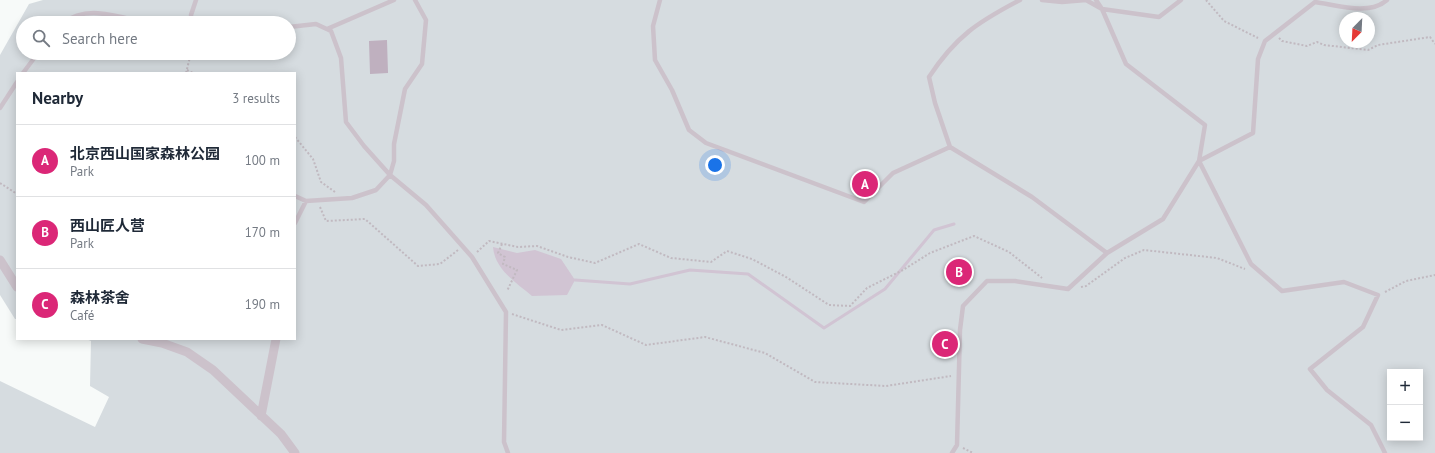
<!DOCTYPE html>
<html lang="en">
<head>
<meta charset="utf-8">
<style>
  body { margin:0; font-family:"PT Sans","Noto Sans SC",sans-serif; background:#f2f2f3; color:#1f2937 }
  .controls { position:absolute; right:12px; bottom:12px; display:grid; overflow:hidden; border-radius:0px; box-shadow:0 2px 10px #0003 }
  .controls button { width:36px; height:36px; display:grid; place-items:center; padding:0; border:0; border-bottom:1px solid #e0e1e3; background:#fff; color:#1f2937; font:20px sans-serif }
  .compass { position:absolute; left:1339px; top:12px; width:36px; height:36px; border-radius:50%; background:#fff; box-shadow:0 2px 10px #0003; rotate:204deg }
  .you { position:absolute; left:715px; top:165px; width:14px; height:14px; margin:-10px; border:3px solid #fff; border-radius:50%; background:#1a73e8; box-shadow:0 0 0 6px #1a73e833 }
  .badge { display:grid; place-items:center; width:26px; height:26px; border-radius:50%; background:#db2777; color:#fff; font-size:13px; font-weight:700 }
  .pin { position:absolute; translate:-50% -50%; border:2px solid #fff; box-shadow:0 1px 4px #0006 }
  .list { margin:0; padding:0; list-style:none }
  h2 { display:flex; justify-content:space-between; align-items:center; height:52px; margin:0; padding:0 16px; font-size:17px }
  h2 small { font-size:13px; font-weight:400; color:#747a83 }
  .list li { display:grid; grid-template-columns:26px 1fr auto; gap:12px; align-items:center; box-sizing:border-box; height:72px; padding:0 16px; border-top:1px solid #e0e1e3 }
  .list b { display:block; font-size:15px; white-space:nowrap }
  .list p { margin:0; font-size:13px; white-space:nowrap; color:#747a83 }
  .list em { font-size:13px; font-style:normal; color:#747a83 }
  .icon { flex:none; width:22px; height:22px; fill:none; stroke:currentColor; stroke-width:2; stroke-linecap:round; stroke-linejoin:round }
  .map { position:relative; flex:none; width:1435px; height:453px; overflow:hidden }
  .search { position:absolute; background:#fff; box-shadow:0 2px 10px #0003; left:16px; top:16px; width:280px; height:44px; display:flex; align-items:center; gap:10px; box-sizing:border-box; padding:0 14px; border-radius:22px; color:#747a83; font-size:15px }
  .panel { position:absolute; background:#fff; box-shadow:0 2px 10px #0003; left:16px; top:72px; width:280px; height:268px; border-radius:0px }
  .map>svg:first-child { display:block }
</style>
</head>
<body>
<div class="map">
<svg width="1435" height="453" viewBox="0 0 1435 453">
  <rect width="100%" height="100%" fill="#f7faf9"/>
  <path fill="#d6dce0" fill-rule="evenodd" d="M 43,0 L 1435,0 L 1435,453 L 0,453 L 0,381 L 95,427 L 109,397 L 90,386 L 91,341 L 86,339 L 295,339 L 295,73 L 17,73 L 17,319 L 15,319 L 0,295 L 0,55 L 29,4 ZM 1345,18 L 1369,18 L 1369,42 L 1345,42 ZM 23,23 L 289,23 L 289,53 L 23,53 ZM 1390,372 L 1420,372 L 1420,438 L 1390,438 Z"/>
  <path fill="#d1c4d3" d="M 493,247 L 517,253 L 535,250 L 561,259 L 575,280 L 567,295 L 532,296 C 516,282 495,270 493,247 Z"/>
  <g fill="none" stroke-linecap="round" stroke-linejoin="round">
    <path stroke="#d1c4d3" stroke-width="3" d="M 575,280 L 630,284 L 690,270 L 748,274 L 824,328 L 885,289 L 934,230 L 954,224"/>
  </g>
  <path fill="#bfb0bf" d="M 387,40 L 388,73 L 370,74 L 369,41 Z"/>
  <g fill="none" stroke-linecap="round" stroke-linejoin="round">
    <path stroke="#c1b9c0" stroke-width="2" stroke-dasharray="2 2" stroke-linecap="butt" d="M 1206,0 L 1224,21 L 1258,38
      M 1279,38 L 1282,41 L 1307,46 L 1317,42 L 1324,45 L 1368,50 L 1378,45 L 1430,37 L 1435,44
      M 187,70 L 193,73
      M 186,73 L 191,53
      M 295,137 L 313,159 L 321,182 L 335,192
      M 0,183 L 17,194
      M 320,207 L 326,221 L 365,219 L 418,266 L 440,264 L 458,250
      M 502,244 L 498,253 L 505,257 L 503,264 L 517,270 L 507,291
      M 477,252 L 489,241 L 518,247 L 537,246 L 568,257 L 595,263 L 639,244 L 671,258 L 711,262 L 727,251 L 752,259 L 786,277 L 829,305 L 850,306 L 867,288 L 903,270 L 930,253 L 974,236 L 1009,252 L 1042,278
      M 1081,287 L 1086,286 L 1125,258 L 1144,250 L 1217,258 L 1245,269
      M 1385,292 L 1406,281 L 1435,275
      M 512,314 L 561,330 L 602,325 L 646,345 L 705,337 L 765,353 L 815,382 L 886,386 L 951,376
      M 963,448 L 973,453"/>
    <path stroke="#ccc2cb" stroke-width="4.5" d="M 415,0 L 426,20 L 422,64 L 405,89 L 394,144 L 394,161 L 390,175 L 426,205 L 472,257 L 506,312 L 504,442 L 508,453
      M 660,0 L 653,26 L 655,60 L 672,90 L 689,130 L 706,143 L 864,202 L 893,173 L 950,147 L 935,103 L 929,77 C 956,36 978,22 1020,0
      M 1042,0 L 1062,2 L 1086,0 L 1102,9 L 1159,17 L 1181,0
      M 1096,0 L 1102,9 L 1126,64 L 1205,125 L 1199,161 L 1253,133 L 1258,59 L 1265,41 L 1315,2 C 1337,5 1369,16 1387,0
      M 64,23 C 85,4 121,17 146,23
      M 192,23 L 191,15 L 196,0
      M 289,27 L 316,24 L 331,31 L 341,58 L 346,122 L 364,146 L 390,175 L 376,190 L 352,198 L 306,201 L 295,196
      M 327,29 L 394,0
      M 23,73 L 38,53
      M 0,108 L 17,82
      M 950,147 L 1032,197 L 1107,253 L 1163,219 L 1199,161
      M 1199,161 L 1251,264 L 1282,291 L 1344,282 L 1378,295 L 1363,327 L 1310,369 L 1327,390 L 1371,425 L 1385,453
      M 295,223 L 306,201
      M 952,453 L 957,445 L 960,330 L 963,306 L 987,281 L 1015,281 L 1068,289 L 1107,253"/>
    <path stroke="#ccc2cb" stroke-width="9" d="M 0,260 L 17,287
      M 142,339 L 162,343 L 187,352 L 213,370 L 281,434 L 295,453
      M 261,416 L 276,339"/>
  </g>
</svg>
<div class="controls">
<button>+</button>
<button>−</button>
</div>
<svg class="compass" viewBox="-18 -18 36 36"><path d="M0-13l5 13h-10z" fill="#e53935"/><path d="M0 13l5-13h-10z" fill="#747a83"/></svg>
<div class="you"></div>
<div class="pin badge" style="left:865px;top:184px">A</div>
<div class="pin badge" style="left:959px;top:272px">B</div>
<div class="pin badge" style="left:945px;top:344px">C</div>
<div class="search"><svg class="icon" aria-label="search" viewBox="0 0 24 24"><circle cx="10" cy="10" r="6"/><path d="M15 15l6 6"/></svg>Search here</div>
<section class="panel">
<h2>Nearby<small>3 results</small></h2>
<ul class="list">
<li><span class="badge">A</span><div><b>北京西山国家森林公园</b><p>Park</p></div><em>100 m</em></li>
<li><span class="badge">B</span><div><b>西山匠人营</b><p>Park</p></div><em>170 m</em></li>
<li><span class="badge">C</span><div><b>森林茶舍</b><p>Café</p></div><em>190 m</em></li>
</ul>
</section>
</div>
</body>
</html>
